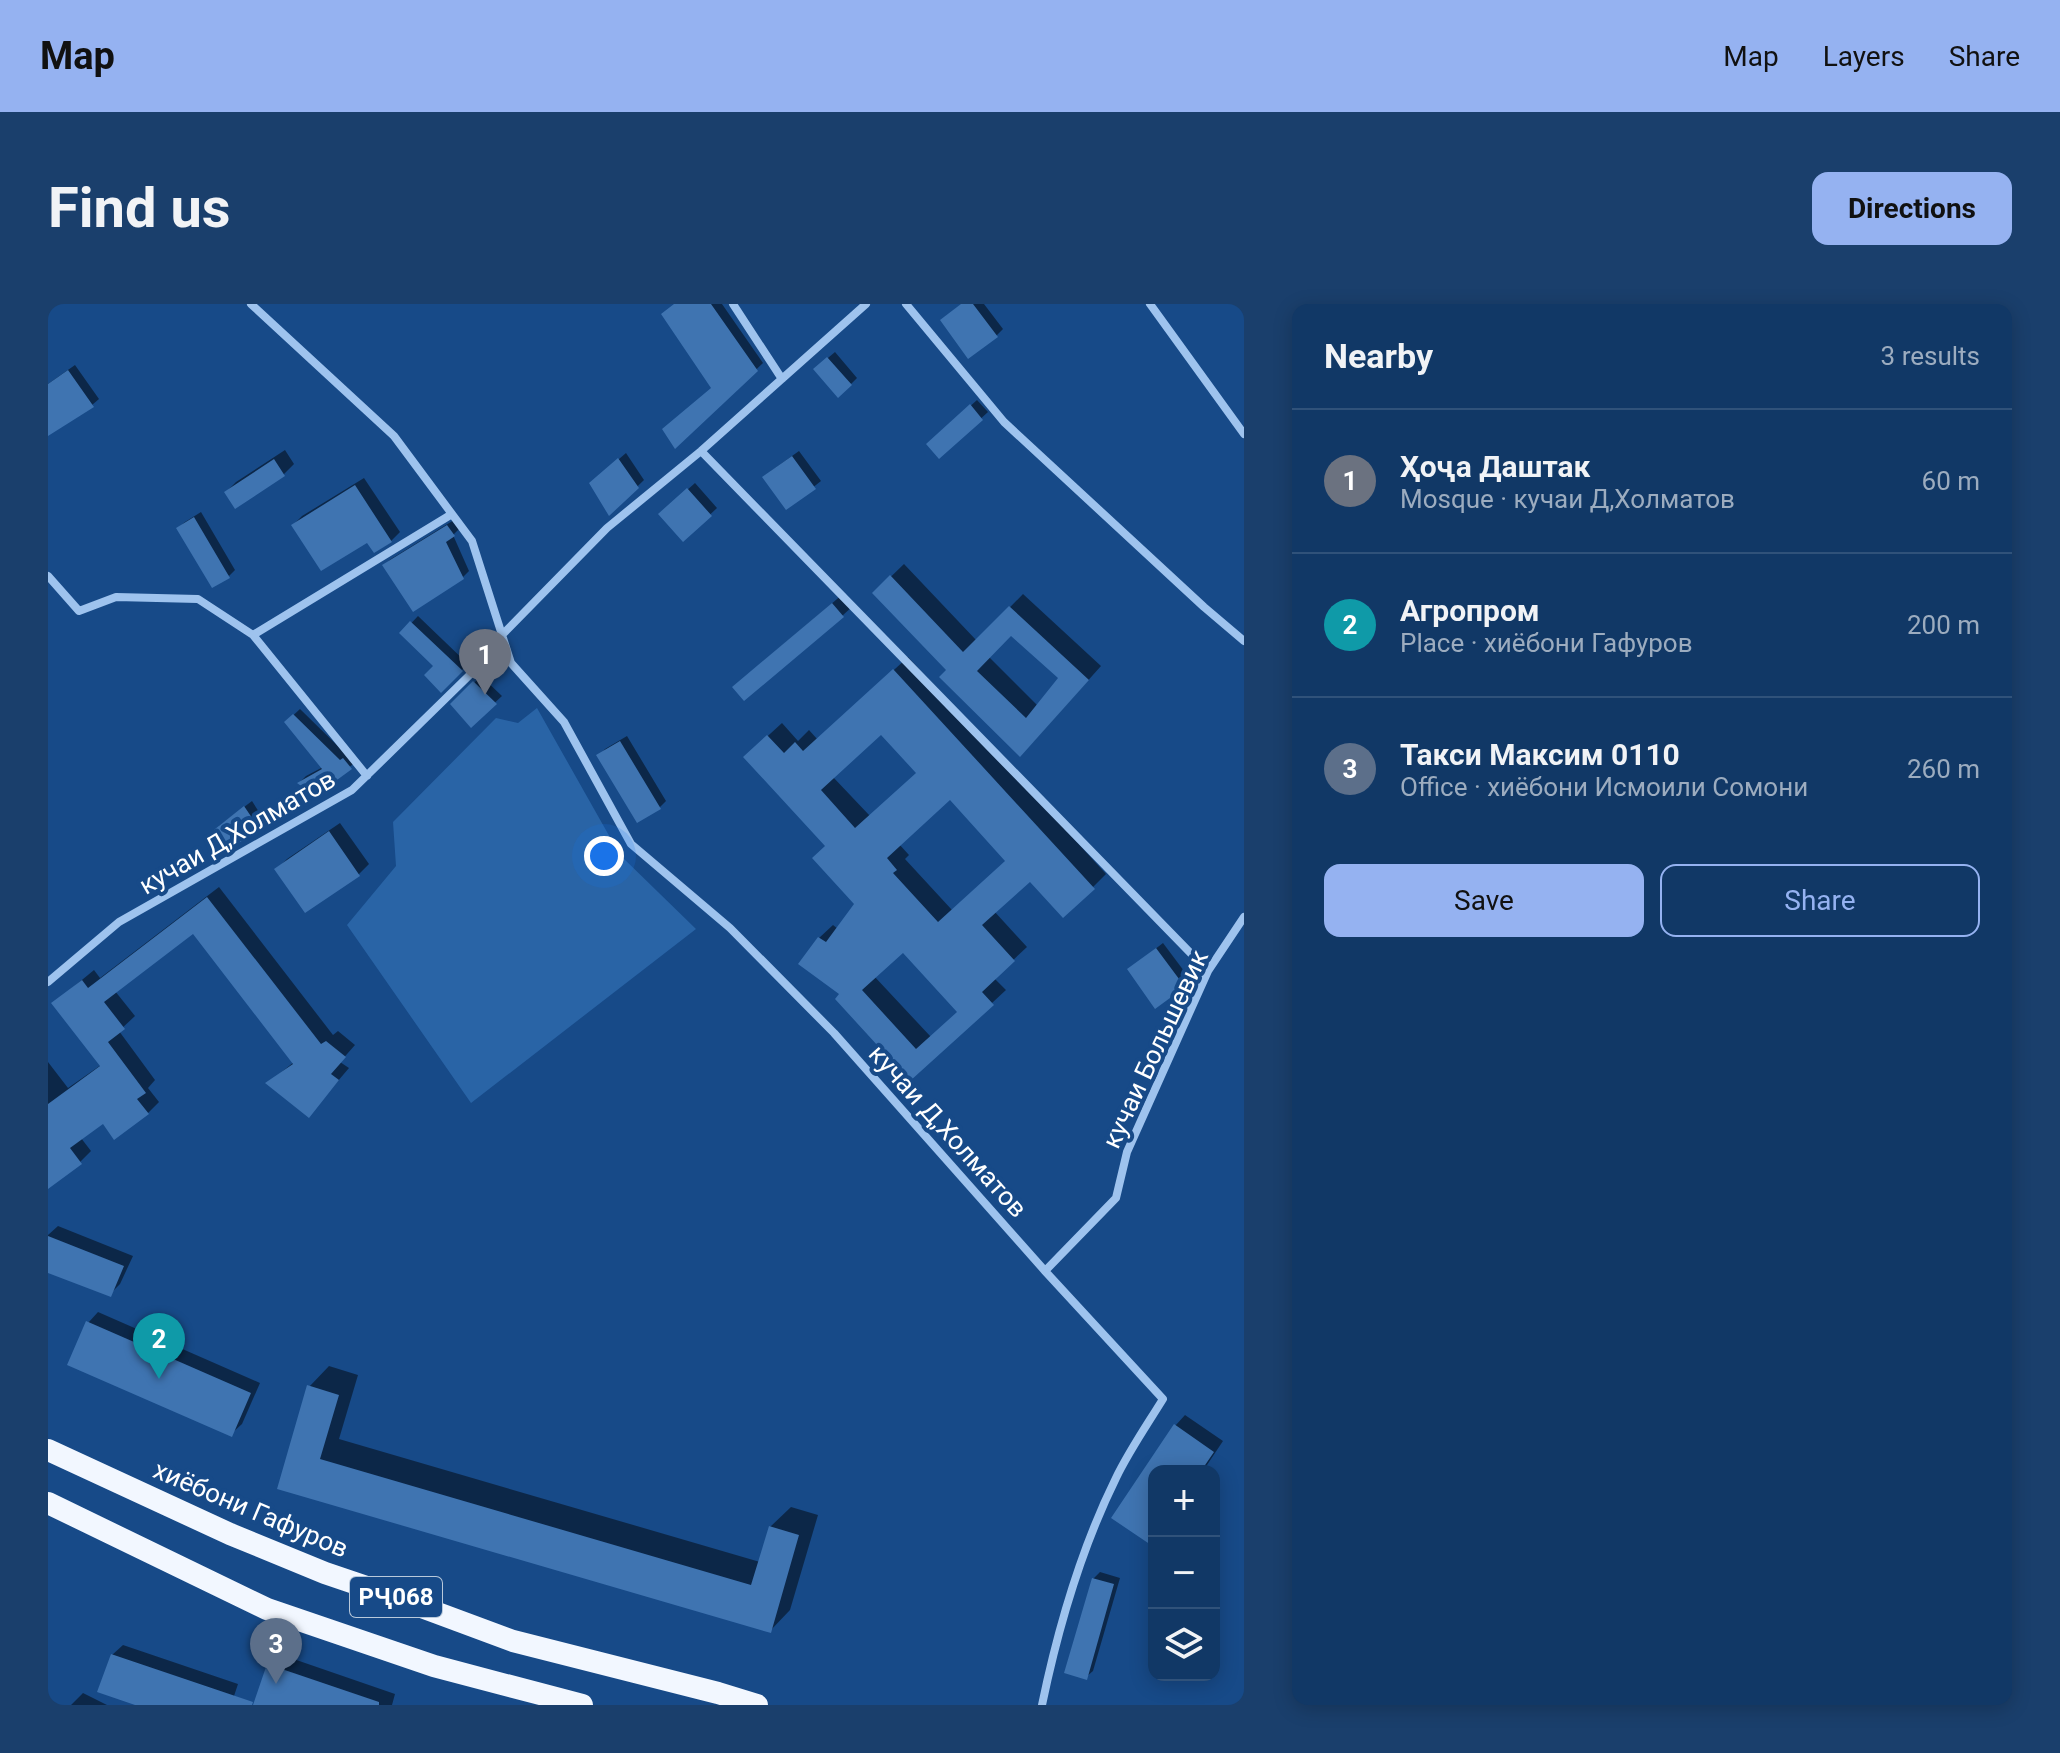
<!DOCTYPE html>
<html lang="en">
<head>
<meta charset="utf-8">
<style>
  body { margin:0; font-family:Roboto,sans-serif; background:#1a3f6c; color:#f1f3f6 }
  .controls { position:absolute; right:24px; bottom:24px; display:grid; overflow:hidden; border-radius:16px; box-shadow:0 4px 20px #0003 }
  .controls button { width:72px; height:72px; display:grid; place-items:center; padding:0; border:0; border-bottom:2px solid #30527a; background:#113866; color:#f1f3f6; font:40px sans-serif }
  .you { position:absolute; left:556px; top:552px; width:28px; height:28px; margin:-20px; border:6px solid #fff; border-radius:50%; background:#1a73e8; box-shadow:0 0 0 12px #1a73e833 }
  .badge { display:grid; place-items:center; width:52px; height:52px; border-radius:50%; background:#95b2f1; color:#fff; font-size:26px; font-weight:700 }
  .pin { position:absolute; translate:-50% -66px; filter:drop-shadow(0 2px 4px #0008) }
  .pin::after { content:''; position:absolute; top:42px; width:28px; height:24px; background:inherit; clip-path:polygon(0 0,100% 0,50% 100%) }
  .list { margin:0; padding:0; list-style:none }
  h2 { display:flex; justify-content:space-between; align-items:center; height:104px; margin:0; padding:0 32px; font-size:34px }
  h2 small { font-size:26px; font-weight:400; color:#9cacbf }
  .list li { display:grid; grid-template-columns:52px 1fr auto; gap:24px; align-items:center; box-sizing:border-box; height:144px; padding:0 32px; border-top:2px solid #30527a }
  .list b { display:block; font-size:30px; white-space:nowrap }
  .list p { margin:0; font-size:26px; white-space:nowrap; color:#9cacbf }
  .list em { font-size:26px; font-style:normal; color:#9cacbf }
  .actions { display:flex; gap:16px; padding:24px 32px }
  .actions a { flex:1; padding:18px 0; border:2px solid #95b2f1; border-radius:16px; text-align:center; font-size:28px; color:#95b2f1 }
  .actions .main { background:#95b2f1; color:#111 }
  .icon { flex:none; width:44px; height:44px; fill:none; stroke:currentColor; stroke-width:2; stroke-linecap:round; stroke-linejoin:round }
  .map { position:relative; flex:none; width:1196px; height:1401px; overflow:hidden; border-radius:16px }
  header { display:flex; align-items:center; gap:48px; box-sizing:border-box; height:112px; padding:0 40px; background:#95b2f1; color:#111 }
  header strong { font-size:38px }
  nav { display:flex; gap:44px; margin-inline-start:auto; font-size:28px }
  .intro { display:flex; align-items:center; justify-content:space-between; box-sizing:border-box; height:192px; padding:0 48px }
  h1 { margin:0; font-size:56px }
  .button { padding:20px 36px; border-radius:16px; background:#95b2f1; color:#111; font-size:28px; font-weight:700 }
  main { display:flex; gap:48px; padding:0 48px }
  aside { flex:1; background:#113866; border-radius:16px; box-shadow:0 4px 20px #0003 }
  .map>svg:first-child { display:block }
</style>
</head>
<body>
<header>
<strong>Map</strong>
<nav><a>Map</a><a>Layers</a><a>Share</a></nav>
</header>
<div class="intro"><h1>Find us</h1><a class="button">Directions</a></div>
<main>
<div class="map">
<svg width="1196" height="1401" viewBox="0 0 1196 1401">
  <rect width="100%" height="100%" fill="#174a88"/>
  <path fill="#2964a6" d="M 489,404 L 572,551 L 648,625 L 423,799 L 299,621 L 348,562 L 345,518 L 448,414 L 470,419 Z"/>
  <path fill="#0007" fill-rule="evenodd" d="M 627,0 L 674,0 L 715,59 L 628,142 L 666,84 Z
    M 914,0 L 936,0 L 955,25 L 948,32 Z
    M 787,48 L 809,74 L 803,80 L 774,59 Z
    M 27,61 L 51,95 L 44,101 L 0,130 L 0,80 Z
    M 929,96 L 940,108 L 892,152 L 887,134 Z
    M 237,146 L 246,160 L 236,170 L 187,202 L 178,188 L 188,178 Z
    M 751,147 L 773,177 L 739,204 L 723,167 Z
    M 578,149 L 596,176 L 562,209 L 550,173 Z
    M 316,174 L 352,228 L 343,237 L 319,236 L 245,221 L 254,212 Z
    M 647,179 L 669,204 L 635,236 L 619,204 Z
    M 153,208 L 187,266 L 181,272 L 130,224 L 137,218 Z
    M 406,216 L 412,224 L 405,231 L 421,267 L 415,273 L 336,261 L 343,255 Z
    M 856,260 L 929,337 L 975,290 L 1053,362 L 985,438 L 900,366 L 826,289 ZM 963,329 L 1013,374 L 990,402 L 940,352 Z
    M 795,290 L 805,302 L 794,312 L 697,373 Z
    M 370,312 L 420,360 L 393,387 L 388,362 L 354,329 Z
    M 860,353 L 1058,570 L 1045,583 L 982,575 L 946,607 L 979,643 L 946,674 L 958,686 L 863,774 L 794,689 L 771,634 L 785,621 L 790,625 L 809,600 L 779,542 L 711,440 L 734,419 L 750,437 L 761,426 L 770,436 ZM 834,428 L 870,468 L 822,512 L 785,473 ZM 902,494 L 960,556 L 904,606 L 857,555 L 861,551 L 851,540 ZM 855,646 L 911,707 L 883,733 L 826,672 Z
    M 433,372 L 454,392 L 423,421 L 405,400 Z
    M 252,405 L 299,451 L 309,457 L 267,490 L 252,478 L 258,472 L 275,463 L 238,418 Z
    M 579,432 L 618,497 L 612,503 L 590,516 L 551,452 L 557,445 Z
    M 204,497 L 218,519 L 212,525 L 171,522 Z
    M 292,519 L 321,560 L 311,570 L 229,565 L 239,555 Z
    M 171,583 L 285,731 L 290,727 L 307,741 L 292,758 L 301,764 L 261,811 L 220,779 L 246,758 L 146,627 L 67,687 L 87,712 L 71,727 L 107,776 L 100,784 L 111,798 L 100,809 L 55,818 L 33,834 L 43,847 L 32,858 L 0,882 L 0,758 L 20,784 L 53,761 L 6,699 L 46,666 L 52,674 Z
    M 1115,639 L 1142,675 L 1135,681 L 1089,659 Z
    M 10,922 L 85,952 L 72,980 L 62,990 L 0,967 L 0,931 Z
    M 50,1008 L 212,1079 L 194,1120 L 183,1130 L 40,1019 Z
    M 281,1062 L 310,1071 L 291,1135 L 712,1258 L 722,1223 L 743,1203 L 770,1211 L 742,1306 L 722,1327 L 231,1184 L 261,1083 Z
    M 1137,1111 L 1175,1137 L 1155,1167 L 1106,1167 L 1106,1236 L 1066,1213 L 1127,1122 Z
    M 1052,1268 L 1072,1274 L 1045,1367 L 1038,1373 L 1045,1275 Z
    M 75,1341 L 190,1380 L 183,1401 L 93,1401 L 64,1351 Z
    M 231,1350 L 347,1390 L 344,1401 L 215,1401 L 221,1361 Z
    M 35,1389 L 59,1401 L 23,1401 Z"/>
  <path fill="#3f74b1" fill-rule="evenodd" d="M 626,0 L 663,0 L 710,67 L 627,145 L 614,125 L 663,84 L 613,10 Z
    M 913,0 L 925,0 L 950,33 L 920,55 L 892,16 Z
    M 779,53 L 804,81 L 790,94 L 765,65 Z
    M 20,66 L 46,103 L 0,132 L 0,80 Z
    M 922,100 L 935,116 L 891,155 L 878,140 Z
    M 744,152 L 768,185 L 738,206 L 714,173 Z
    M 570,154 L 591,184 L 561,212 L 541,179 Z
    M 226,155 L 237,172 L 187,205 L 176,188 Z
    M 307,181 L 344,238 L 326,249 L 319,239 L 273,267 L 243,221 Z
    M 639,184 L 664,212 L 635,238 L 610,210 Z
    M 146,213 L 182,274 L 164,284 L 128,224 Z
    M 399,221 L 407,232 L 398,238 L 416,275 L 365,308 L 334,261 Z
    M 842,271 L 915,348 L 961,302 L 1041,376 L 972,453 L 891,373 L 898,366 L 824,289 ZM 963,332 L 1010,374 L 978,414 L 929,367 Z
    M 784,299 L 796,313 L 696,397 L 684,383 Z
    M 362,317 L 415,367 L 393,389 L 376,371 L 385,362 L 351,329 Z
    M 845,365 L 1047,585 L 1015,614 L 982,578 L 934,621 L 967,657 L 934,688 L 946,701 L 862,777 L 787,695 L 791,690 L 750,660 L 770,633 L 778,638 L 806,600 L 764,554 L 777,542 L 695,453 L 719,431 L 736,449 L 747,438 L 755,447 ZM 833,431 L 868,469 L 807,524 L 773,486 ZM 902,496 L 957,557 L 890,618 L 845,569 L 849,566 L 839,554 ZM 855,649 L 909,708 L 868,745 L 814,686 Z
    M 425,377 L 449,400 L 423,424 L 402,400 Z
    M 245,410 L 292,456 L 295,454 L 304,465 L 267,492 L 249,479 L 274,465 L 236,418 Z
    M 572,437 L 613,505 L 589,519 L 548,451 Z
    M 196,502 L 213,527 L 177,546 L 162,529 Z
    M 281,527 L 312,572 L 257,609 L 226,565 Z
    M 159,593 L 273,740 L 278,737 L 298,753 L 283,770 L 291,776 L 261,814 L 217,779 L 245,760 L 145,630 L 56,698 L 77,725 L 60,738 L 98,789 L 89,795 L 101,810 L 66,836 L 55,820 L 22,844 L 34,860 L 0,885 L 0,800 L 52,762 L 3,699 L 34,676 L 40,684 Z
    M 1108,644 L 1137,683 L 1107,705 L 1079,665 Z
    M 0,932 L 76,962 L 63,993 L 0,969 Z
    M 38,1017 L 203,1089 L 184,1133 L 19,1061 Z
    M 259,1081 L 291,1091 L 272,1155 L 703,1281 L 721,1222 L 751,1231 L 723,1329 L 229,1185 Z
    M 1126,1120 L 1166,1148 L 1153,1167 L 1106,1167 L 1106,1243 L 1063,1214 Z
    M 1044,1274 L 1066,1280 L 1039,1376 L 1016,1369 Z
    M 63,1350 L 205,1398 L 204,1401 L 87,1401 L 49,1388 Z
    M 219,1360 L 331,1398 L 331,1401 L 205,1401 Z"/>
  <g fill="none" stroke-linecap="round" stroke-linejoin="round">
    <path stroke="#9ec3ee" stroke-width="8" d="M 203,0 L 346,132 L 424,237 L 463,359 L 516,418 L 583,540 L 682,624 L 786,729 L 997,967 L 1115,1095 C 1099,1121 1081,1147 1068,1174 C 1033,1245 1010,1324 994,1401
      M 685,0 L 734,75
      M 858,0 L 956,118 L 1156,303 L 1196,337
      M 1102,0 L 1196,130
      M 653,147 L 1160,667
      M 0,272 L 31,307 L 68,293 L 150,295 L 205,331 L 404,210
      M 205,331 L 319,472
      M 0,678 L 71,618 L 304,486 L 438,355 L 454,331 L 559,224 L 653,147 L 818,0
      M 997,967 L 1068,894 L 1079,848 L 1160,667 L 1196,613"/>
    <path stroke="#f2f7ff" stroke-width="22" d="M 0,1146 L 182,1230 L 277,1269 L 333,1288 L 465,1337 L 670,1389 L 709,1401
      M 0,1199 L 219,1305 L 386,1362 L 534,1401"/>
  </g>
  <g text-anchor="middle" stroke-width="8" stroke-linejoin="round" paint-order="stroke">
    <rect fill="#174a88" stroke="#b9c9db" stroke-width="2" x="302" y="1273" width="92" height="40" rx="6"/>
    <g font-size="24" font-weight="bold" fill="#fff">
      <text x="348" y="1301">РҶ068</text>
    </g>
    <g font-size="26" fill="#fff" stroke="#174a88">
      <text transform="translate(189 528) rotate(-30)" y="9">кучаи Д,Холматов</text>
      <text transform="translate(1107 745) rotate(-65)" y="9">кучаи Большевик</text>
      <text transform="translate(900 827) rotate(48)" y="9">кучаи Д,Холматов</text>
      <text transform="translate(203 1205) rotate(23)" y="9">хиёбони Гафуров</text>
    </g>
  </g>
</svg>
<div class="controls">
<button>+</button>
<button>−</button>
<button><svg class="icon" aria-label="layers" viewBox="0 0 24 24"><path d="M12 4l9 5-9 5-9-5zM3 14l9 5 9-5"/></svg></button>
</div>
<div class="you"></div>
<div class="pin badge" style="left:437px;top:391px;background:#6b7280">1</div>
<div class="pin badge" style="left:111px;top:1075px;background:#0f9aa8">2</div>
<div class="pin badge" style="left:228px;top:1380px;background:#5c6f8a">3</div>
</div>
<aside>
<h2>Nearby<small>3 results</small></h2>
<ul class="list">
<li><span class="badge" style="background:#6b7280">1</span><div><b>Ҳоҷа Даштак</b><p>Mosque · кучаи Д,Холматов</p></div><em>60 m</em></li>
<li><span class="badge" style="background:#0f9aa8">2</span><div><b>Агропром</b><p>Place · хиёбони Гафуров</p></div><em>200 m</em></li>
<li><span class="badge" style="background:#5c6f8a">3</span><div><b>Такси Максим 0110</b><p>Office · хиёбони Исмоили Сомони</p></div><em>260 m</em></li>
</ul>
<div class="actions"><a class="main">Save</a><a>Share</a></div>
</aside>
</main>
</body>
</html>
